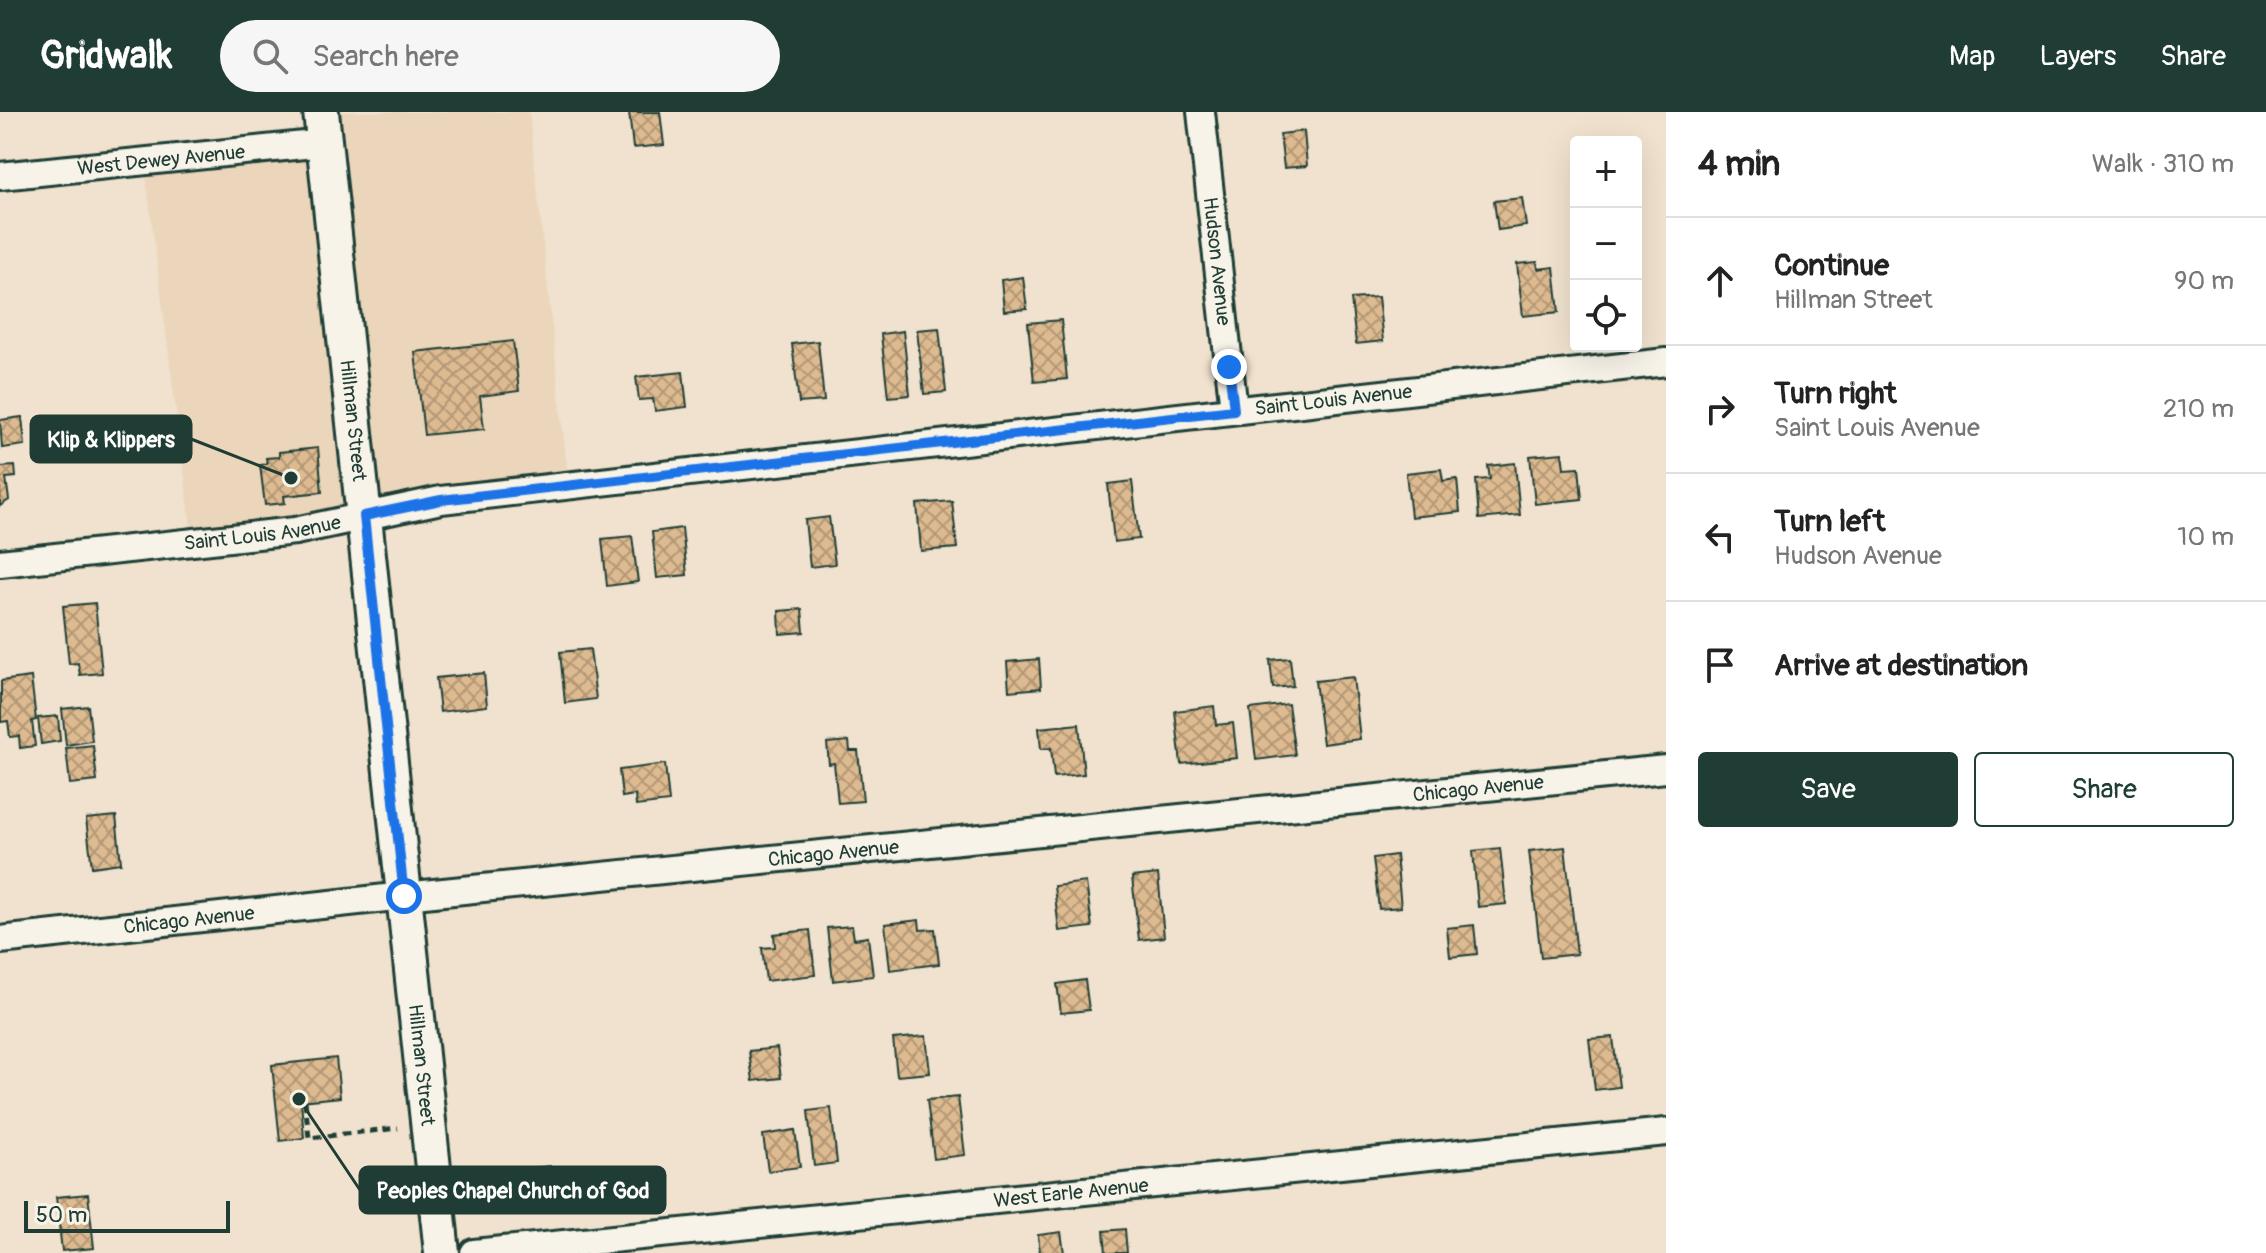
<!DOCTYPE html>
<html lang="en">
<head>
<meta charset="utf-8">
<style>
  body { margin:0; font-family:Pangolin,sans-serif; background:#f6f6f6; color:#222 }
  .controls { position:absolute; right:24px; top:24px; display:grid; overflow:hidden; border-radius:8px; box-shadow:0 8px 32px #0002 }
  .controls button { width:72px; height:72px; display:grid; place-items:center; padding:0; border:0; border-bottom:2px solid #e0e0e0; background:#fff; color:#222; font:40px sans-serif }
  .scale { position:absolute; left:24px; bottom:20px; width:206px; box-sizing:border-box; padding-left:8px; border:4px solid #1f3d34; border-top:0; font-size:22px; line-height:28px; white-space:nowrap; color:#1f3d34; -webkit-text-stroke:6px #f7f3e8; paint-order:stroke }
  .stop { position:absolute; width:24px; height:24px; margin:-18px; border:6px solid #1a73e8; border-radius:50%; background:#fff }
  .stop.end { background:#1a73e8; border-color:#fff; box-shadow:0 2px 8px #0008 }
  .list { margin:0; padding:0; list-style:none }
  h2 { display:flex; justify-content:space-between; align-items:center; height:104px; margin:0; padding:0 32px; font-size:34px }
  h2 small { font-size:26px; font-weight:400; color:#767676 }
  .list li { display:grid; grid-template-columns:52px 1fr auto; gap:24px; align-items:center; box-sizing:border-box; height:128px; padding:0 32px; border-top:2px solid #e0e0e0 }
  .list b { display:block; font-size:30px; white-space:nowrap }
  .list p { margin:0; font-size:26px; white-space:nowrap; color:#767676 }
  .list em { font-size:26px; font-style:normal; color:#767676 }
  .actions { display:flex; gap:16px; padding:24px 32px }
  .actions a { flex:1; padding:18px 0; border:2px solid #1f3d34; border-radius:8px; text-align:center; font-size:28px; color:#1f3d34 }
  .actions .main { background:#1f3d34; color:#fff }
  .icon { flex:none; width:44px; height:44px; fill:none; stroke:currentColor; stroke-width:2; stroke-linecap:round; stroke-linejoin:round }
  .map { position:relative; flex:none; width:1666px; height:1141px; overflow:hidden }
  header { display:flex; align-items:center; gap:48px; box-sizing:border-box; height:112px; padding:0 40px; background:#1f3d34; color:#fff }
  header strong { font-size:38px }
  nav { display:flex; gap:44px; margin-inline-start:auto; font-size:28px }
  .search { width:560px; height:72px; background:#f6f6f6; display:flex; align-items:center; gap:20px; box-sizing:border-box; padding:0 28px; border-radius:44px; color:#767676; font-size:30px }
  main { display:flex }
  aside { flex:1; background:#fff }
  .map>svg:first-child { display:block }
</style>
</head>
<body>
<header>
<strong>Gridwalk</strong>
<div class="search"><svg class="icon" aria-label="search" viewBox="0 0 24 24"><circle cx="10" cy="10" r="6"/><path d="M15 15l6 6"/></svg>Search here</div>
<nav><a>Map</a><a>Layers</a><a>Share</a></nav>
</header>
<main>
<div class="map">
<svg width="1666" height="1141" viewBox="0 0 1666 1141">
  <defs>
    <pattern id="building-cross-hatch" width="8" height="8" patternUnits="userSpaceOnUse" patternTransform="scale(2)"><rect width="8" height="8" fill="#deba90"/><path d="M0 0l8 8M0 8l8-8" fill="none" stroke="#b39876"/></pattern>
  </defs>
  <rect width="100%" height="100%" fill="#f0e2ce"/>
  <filter id="ink" filterUnits="userSpaceOnUse"><feTurbulence type="fractalNoise" baseFrequency=".0125" numOctaves="2"/><feDisplacementMap in="SourceGraphic" scale="16" xChannelSelector="R" yChannelSelector="G"/><feConvolveMatrix kernelMatrix="1 2 1 2 8 2 1 2 1" color-interpolation-filters="sRGB"/></filter>
  <g filter="url(#ink)">
    <path fill="#ebd6bb" d="M 321,0 L 529,0 L 569,374 L 193,430 L 144,50 L 323,31 Z"/>
    <path fill="url(#building-cross-hatch)" stroke="#1f3d34" stroke-width="2" d="M 629,0 L 660,0 L 664,33 L 633,36 Z
      M 1304,19 L 1307,54 L 1284,56 L 1280,22 Z
      M 1522,86 L 1526,114 L 1498,118 L 1494,89 Z
      M 1537,150 L 1538,157 L 1554,155 L 1559,200 L 1523,204 L 1517,152 Z
      M 1023,165 L 1027,197 L 1004,199 L 1001,168 Z
      M 1378,185 L 1383,229 L 1356,232 L 1351,187 Z
      M 1061,208 L 1067,267 L 1034,270 L 1028,211 Z
      M 939,216 L 946,280 L 924,282 L 917,218 Z
      M 903,219 L 910,283 L 888,285 L 881,222 Z
      M 513,229 L 519,279 L 480,284 L 484,317 L 424,323 L 415,240 Z
      M 818,229 L 824,289 L 799,291 L 792,232 Z
      M 683,260 L 687,295 L 655,299 L 653,287 L 639,288 L 636,265 Z
      M 22,305 L 25,333 L 2,336 L 0,308 Z
      M 318,336 L 322,380 L 284,384 L 285,391 L 265,393 L 260,353 L 267,352 L 266,346 L 279,345 L 279,340 Z
      M 1562,341 L 1564,356 L 1579,355 L 1582,387 L 1535,392 L 1530,344 Z
      M 1515,351 L 1520,403 L 1479,407 L 1476,368 L 1490,367 L 1488,354 Z
      M 15,354 L 16,365 L 6,366 L 9,388 L 0,394 L 0,355 Z
      M 1441,357 L 1443,369 L 1457,367 L 1460,400 L 1411,405 L 1406,361 Z
      M 1132,369 L 1139,427 L 1114,430 L 1108,372 Z
      M 952,389 L 957,436 L 921,439 L 917,392 Z
      M 829,405 L 835,452 L 810,455 L 805,408 Z
      M 682,416 L 687,463 L 657,466 L 652,420 Z
      M 632,424 L 638,470 L 607,474 L 602,427 Z
      M 95,491 L 102,561 L 80,563 L 78,551 L 69,552 L 63,494 Z
      M 802,497 L 804,520 L 780,522 L 779,499 Z
      M 590,537 L 596,587 L 565,591 L 560,540 Z
      M 1290,546 L 1293,574 L 1273,576 L 1270,548 Z
      M 1039,547 L 1041,576 L 1009,579 L 1007,550 Z
      M 484,561 L 487,594 L 440,600 L 436,566 Z
      M 31,565 L 36,608 L 32,609 L 35,634 L 20,636 L 19,624 L 10,625 L 8,609 L 1,610 L 1,569 Z
      M 1353,565 L 1360,627 L 1323,632 L 1315,569 Z
      M 1288,592 L 1295,643 L 1256,648 L 1250,597 Z
      M 88,594 L 92,629 L 66,633 L 62,597 Z
      M 1214,594 L 1216,613 L 1233,611 L 1237,646 L 1181,652 L 1175,599 Z
      M 58,604 L 60,629 L 41,632 L 38,606 Z
      M 1079,612 L 1084,662 L 1054,665 L 1051,636 L 1041,637 L 1039,616 Z
      M 849,629 L 850,639 L 858,639 L 863,689 L 838,691 L 834,651 L 829,652 L 827,631 Z
      M 93,633 L 97,669 L 70,672 L 66,636 Z
      M 665,652 L 669,690 L 636,694 L 635,683 L 622,685 L 619,658 Z
      M 116,704 L 121,751 L 92,755 L 86,707 Z
      M 1565,735 L 1577,842 L 1541,846 L 1529,739 Z
      M 1500,736 L 1506,792 L 1478,795 L 1473,739 Z
      M 1396,743 L 1401,795 L 1379,797 L 1373,746 Z
      M 1158,762 L 1164,825 L 1139,828 L 1132,765 Z
      M 1086,770 L 1092,815 L 1059,819 L 1054,774 Z
      M 919,808 L 920,818 L 935,817 L 939,852 L 890,858 L 885,812 Z
      M 1474,813 L 1477,842 L 1450,845 L 1447,816 Z
      M 852,814 L 854,827 L 868,825 L 873,864 L 833,869 L 827,816 Z
      M 810,818 L 815,863 L 766,869 L 762,836 L 775,835 L 774,822 Z
      M 1085,868 L 1089,898 L 1061,901 L 1057,872 Z
      M 926,924 L 930,961 L 897,964 L 893,927 Z
      M 1613,925 L 1619,975 L 1595,978 L 1589,927 Z
      M 777,936 L 781,966 L 753,969 L 749,939 Z
      M 336,946 L 340,985 L 301,989 L 304,1026 L 280,1029 L 272,953 Z
      M 958,985 L 965,1043 L 934,1047 L 927,988 Z
      M 831,996 L 837,1051 L 814,1054 L 808,999 Z
      M 795,1018 L 800,1055 L 768,1059 L 763,1023 Z
      M 550,1054 L 553,1083 L 497,1089 L 494,1060 Z
      M 88,1082 L 94,1136 L 62,1139 L 56,1085 Z
      M 1125,1117 L 1127,1141 L 1106,1141 L 1104,1119 Z
      M 1061,1120 L 1064,1141 L 1040,1141 L 1038,1123 Z"/>
    <g fill="none" stroke-linecap="round" stroke-linejoin="round">
      <g stroke="#1f3d34" stroke-width="32">
        <g id="minor">
          <path id="s1" d="M 1201,0 L 1234,298"/>
          <path id="s2" d="M 0,64 L 324,31"/>
          <path id="s3" d="M 0,451 L 295,419 L 441,388 L 1666,250"/>
          <path id="s4" d="M 0,828 L 404,784 L 1666,657"/>
          <path id="s5" d="M 474,1141 L 1666,1020"/>
        </g>
      </g>
      <g stroke="#1f3d34" stroke-width="40">
        <g id="tertiary">
          <path id="s6" d="M 321,0 L 442,1141"/>
        </g>
      </g>
      <path stroke="#1f3d34" stroke-width="5" stroke-dasharray="8 6" stroke-linecap="butt" d="M 305,989 L 309,1026 L 398,1016"/>
      <use href="#minor" stroke="#f7f3e8" stroke-width="26"/>
      <use href="#tertiary" stroke="#f7f3e8" stroke-width="34"/>
    </g>
  </g>
  <g fill="none" stroke-linecap="round" stroke-linejoin="round" filter="url(#ink)">
    <path stroke="#1a73e8" stroke-width="10" d="M 404,784 L 364,404 L 441,388 L 1234,298 L 1229,255"/>
  </g>
  <g text-anchor="middle" stroke-width="6" stroke-linejoin="round" paint-order="stroke">
    <g font-size="20" fill="#1f3d34" stroke="#f7f3e8">
      <text dy="7" stroke="none"><textPath href="#s2" startOffset="162">West Dewey Avenue</textPath></text>
      <text dy="7" stroke="none"><textPath href="#s1" startOffset="150">Hudson Avenue</textPath></text>
      <text dy="7" stroke="none"><textPath href="#s3" startOffset="1344">Saint Louis Avenue</textPath></text>
      <text dy="7" stroke="none"><textPath href="#s6" startOffset="310">Hillman Street</textPath></text>
      <text dy="7" stroke="none"><textPath href="#s3" startOffset="264">Saint Louis Avenue</textPath></text>
      <text dy="7" stroke="none"><textPath href="#s4" startOffset="1486">Chicago Avenue</textPath></text>
      <text dy="7" stroke="none"><textPath href="#s4" startOffset="838">Chicago Avenue</textPath></text>
      <text dy="7" stroke="none"><textPath href="#s4" startOffset="190">Chicago Avenue</textPath></text>
      <text dy="7" stroke="none"><textPath href="#s6" startOffset="958">Hillman Street</textPath></text>
      <text dy="7" stroke="none"><textPath href="#s5" startOffset="600">West Earle Avenue</textPath></text>
    </g>
  </g>
  <path fill="none" stroke="#1f3d34" stroke-width="3" d="M291 366L191 327M299 987L360 1078"/>
  <g fill="#1f3d34" stroke="#f7f3e8" stroke-width="3">
    <circle cx="291" cy="366" r="8"/>
    <circle cx="299" cy="987" r="8"/>
  </g>
  <g fill="#1f3d34" stroke="#1f3d34" stroke-width="3">
    <rect x="31" y="304" width="160" height="46" rx="8"/>
    <rect x="360" y="1055" width="305" height="46" rx="8"/>
  </g>
  <g font-size="22" text-anchor="middle" font-weight="bold" fill="#fff">
    <text x="111" y="335">Klip &amp; Klippers</text>
    <text x="513" y="1086">Peoples Chapel Church of God</text>
  </g>
</svg>
<div class="controls">
<button>+</button>
<button>−</button>
<button><svg class="icon" aria-label="locate" viewBox="0 0 24 24"><circle cx="12" cy="12" r="6"/><path d="M12 2v4M12 18v4M2 12h4M18 12h4"/></svg></button>
</div>
<div class="scale">50 m</div>
<div class="stop" style="left:404px;top:784px"></div>
<div class="stop end" style="left:1229px;top:255px"></div>
</div>
<aside>
<h2>4 min<small>Walk · 310 m</small></h2>
<ul class="list">
<li><svg class="icon" aria-label="ahead" viewBox="0 0 24 24"><path d="M12 20V5M6 11l6-6 6 6"/></svg><div><b>Continue</b><p>Hillman Street</p></div><em>90 m</em></li>
<li><svg class="icon" aria-label="right" viewBox="0 0 24 24"><path d="M7 20v-9h11M14 6l5 5-5 5"/></svg><div><b>Turn right</b><p>Saint Louis Avenue</p></div><em>210 m</em></li>
<li><svg class="icon" aria-label="left" viewBox="0 0 24 24"><path d="M17 20v-9H6M10 6l-5 5 5 5"/></svg><div><b>Turn left</b><p>Hudson Avenue</p></div><em>10 m</em></li>
<li><svg class="icon" aria-label="arrive" viewBox="0 0 24 24"><path d="M6 21V4h12l-3 4 3 4H6"/></svg><div><b>Arrive at destination</b></div></li>
</ul>
<div class="actions"><a class="main">Save</a><a>Share</a></div>
</aside>
</main>
</body>
</html>
